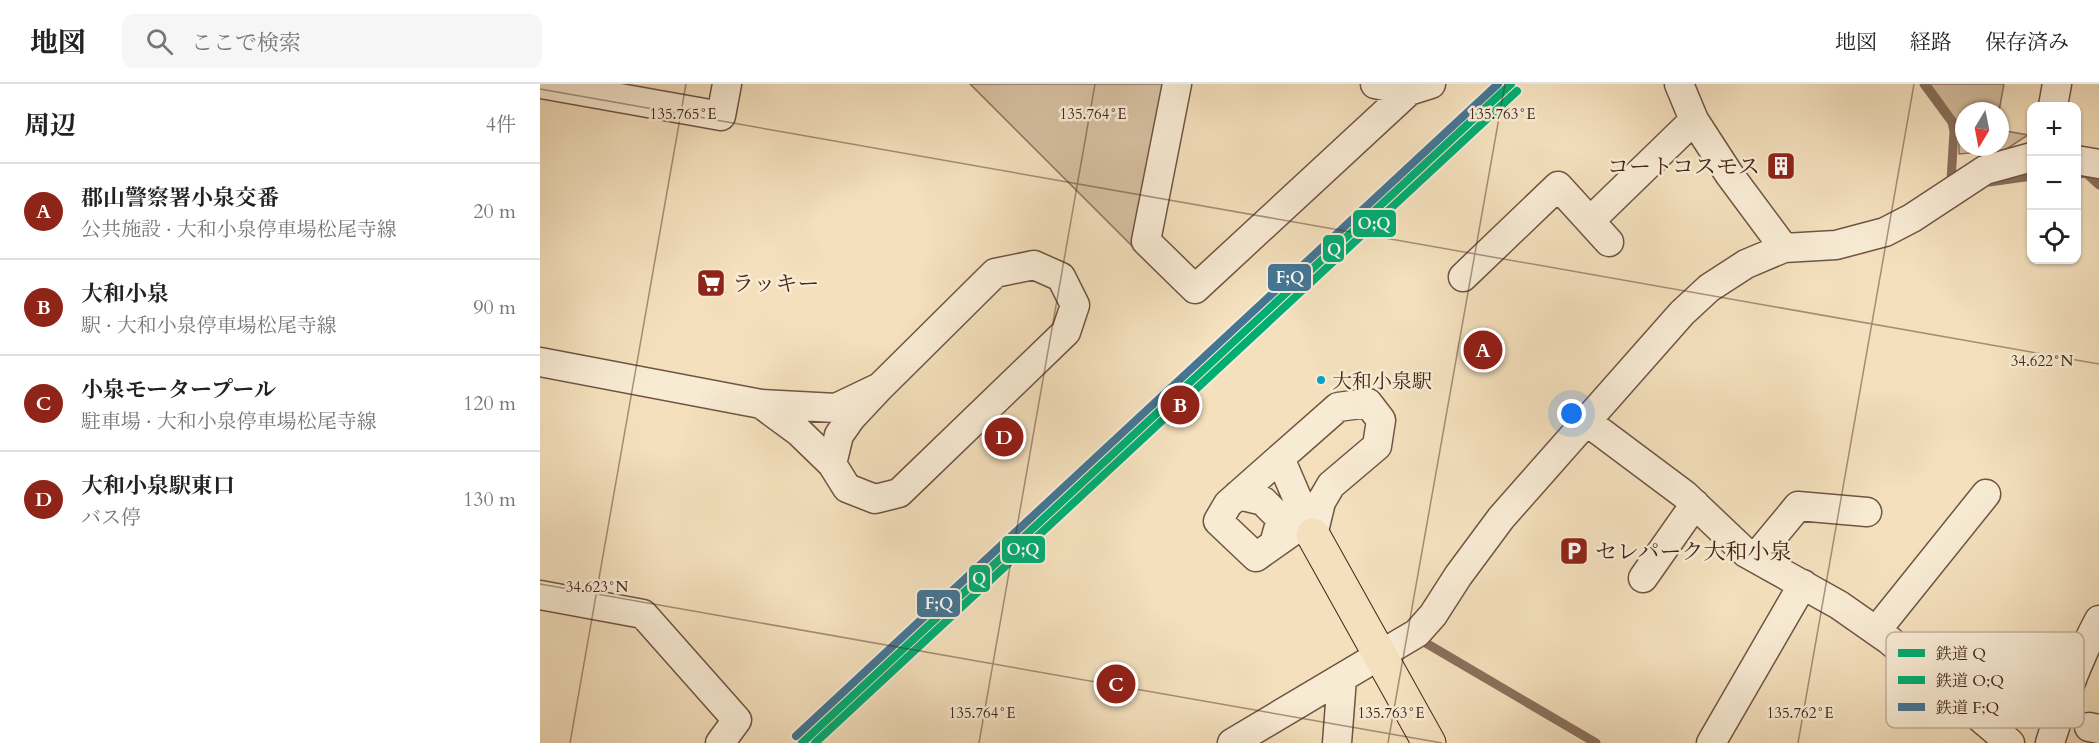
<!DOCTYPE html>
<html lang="ja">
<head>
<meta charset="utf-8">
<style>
  body { margin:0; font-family:Cardo,"Noto Serif JP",serif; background:#f6f6f6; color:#222 }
  .controls { position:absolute; right:18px; top:18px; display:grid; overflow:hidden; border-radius:12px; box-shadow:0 2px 4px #0004 }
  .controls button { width:54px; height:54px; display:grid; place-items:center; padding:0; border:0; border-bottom:2px solid #e0e0e0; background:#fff; color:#222; font:30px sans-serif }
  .compass { position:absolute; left:1415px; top:18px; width:54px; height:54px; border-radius:50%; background:#fff; box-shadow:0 2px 4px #0004; rotate:190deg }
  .you { position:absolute; left:1032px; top:330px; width:21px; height:21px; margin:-15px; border:4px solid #fff; border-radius:50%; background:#1a73e8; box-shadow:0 0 0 9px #1a73e833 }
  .badge { display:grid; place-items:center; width:39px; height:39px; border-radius:50%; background:#8f2418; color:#fff; font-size:20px; font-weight:700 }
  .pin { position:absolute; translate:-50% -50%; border:3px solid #fff; box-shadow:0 2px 6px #0006 }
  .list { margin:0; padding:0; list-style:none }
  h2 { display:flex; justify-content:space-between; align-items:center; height:78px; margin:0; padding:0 24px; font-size:26px }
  h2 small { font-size:20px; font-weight:400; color:#767676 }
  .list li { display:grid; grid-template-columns:39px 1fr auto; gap:18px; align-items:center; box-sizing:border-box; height:96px; padding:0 24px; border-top:2px solid #e0e0e0 }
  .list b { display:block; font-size:22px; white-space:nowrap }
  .list p { margin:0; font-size:20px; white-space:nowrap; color:#767676 }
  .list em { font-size:20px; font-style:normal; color:#767676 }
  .icon { flex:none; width:33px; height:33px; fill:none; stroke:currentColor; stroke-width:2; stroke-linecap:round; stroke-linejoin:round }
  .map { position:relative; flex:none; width:1559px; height:659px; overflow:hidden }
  header { display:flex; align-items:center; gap:36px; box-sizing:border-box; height:84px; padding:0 30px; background:#fff; border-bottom:2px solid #e0e0e0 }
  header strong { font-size:28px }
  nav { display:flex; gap:33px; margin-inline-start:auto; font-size:21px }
  .search { width:420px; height:54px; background:#f6f6f6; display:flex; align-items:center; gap:15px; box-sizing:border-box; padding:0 21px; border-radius:12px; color:#767676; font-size:22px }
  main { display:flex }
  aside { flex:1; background:#fff }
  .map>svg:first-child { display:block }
</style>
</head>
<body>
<header>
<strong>地図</strong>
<div class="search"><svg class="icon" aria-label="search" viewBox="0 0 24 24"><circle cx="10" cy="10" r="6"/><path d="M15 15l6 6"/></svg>ここで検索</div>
<nav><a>地図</a><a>経路</a><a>保存済み</a></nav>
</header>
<main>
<aside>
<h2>周辺<small>4件</small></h2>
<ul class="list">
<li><span class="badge">A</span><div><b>郡山警察署小泉交番</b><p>公共施設 · 大和小泉停車場松尾寺線</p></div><em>20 m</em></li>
<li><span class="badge">B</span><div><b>大和小泉</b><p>駅 · 大和小泉停車場松尾寺線</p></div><em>90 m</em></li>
<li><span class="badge">C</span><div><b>小泉モータープール</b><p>駐車場 · 大和小泉停車場松尾寺線</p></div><em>120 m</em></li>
<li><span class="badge">D</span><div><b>大和小泉駅東口</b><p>バス停</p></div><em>130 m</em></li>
</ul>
</aside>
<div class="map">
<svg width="1559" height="659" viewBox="0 0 1559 659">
  <rect width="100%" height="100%" fill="#f4e0bd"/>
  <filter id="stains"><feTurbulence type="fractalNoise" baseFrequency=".00333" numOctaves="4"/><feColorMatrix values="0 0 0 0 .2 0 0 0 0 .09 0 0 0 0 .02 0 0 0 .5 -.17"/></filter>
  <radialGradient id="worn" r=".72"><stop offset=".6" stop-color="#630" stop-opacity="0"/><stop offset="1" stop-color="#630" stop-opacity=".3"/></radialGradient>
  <path fill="#d6c0a1" stroke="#8d725e" stroke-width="1.5" d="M 430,0 L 625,0 L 594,164 Z
    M 1390,0 L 1464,0 L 1459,27 L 1424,27 L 1424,63 L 1460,63 L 1460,46 L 1488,51 L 1465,66 L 1419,70 L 1419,40 Z"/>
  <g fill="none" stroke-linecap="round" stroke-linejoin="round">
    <path stroke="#8a6f5b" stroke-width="9" d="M 1384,0 L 1412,38 L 1414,47 L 1411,97
      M 1539,89 L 1547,90 L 1559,101
      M 1449,98 L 1492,92
      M 879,555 L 1056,659"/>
    <g stroke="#705443" stroke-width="31">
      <path id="minor" d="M 1,0 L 181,32 L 187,0
        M 637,0 L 606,157 L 655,205 L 869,7 L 891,0
        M 835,0 L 869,7
        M 1139,0 L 1154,36 L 1189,90 L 1244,164
        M 1513,22 L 1517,0
        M 1536,76 L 1559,80
        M 1050,137 L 1154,36
        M 923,193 L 1018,102 L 1069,158
        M 0,278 L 221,320 L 296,324 L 340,303 L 455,189 L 494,181 L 521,193 L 535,221 L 526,248 L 359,409 L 335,415 L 307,404 L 292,380 L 299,351 L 311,334 L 340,303
        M 828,319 L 841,336 L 837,362 L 791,401 L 781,418 L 773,451 L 740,374 L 798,323 Z
        M 221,320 L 259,348 L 292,380
        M 1046,337 L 1145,411 L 1206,469 L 1299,521 L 1349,556 L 1470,659
        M 740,374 L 688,420 L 678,437 L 716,473 L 757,444 L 773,451
        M 698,411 L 723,417 L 741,435 L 734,460
        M 1215,474 L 1258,422 L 1327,428
        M 1103,494 L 1155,420
        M 0,511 L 103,530 L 197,636 L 180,659
        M 1336,547 L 1446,410
        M 1549,643 L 1559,645
        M 692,659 L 877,549 L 893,531 L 918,492 L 961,434 L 1142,229 L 1169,204 L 1206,180 L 1244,164 L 1296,161 L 1345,148 L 1372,134 L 1445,86 L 1492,73
        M 797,659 L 802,594
        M 1171,659 L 1263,500
        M 1510,659 C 1523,616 1538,575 1559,536"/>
    </g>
    <g stroke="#44251a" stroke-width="35">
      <path id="major" d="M 773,451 L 889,659"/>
    </g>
    <use href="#minor" stroke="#f8ebd4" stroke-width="28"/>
    <use href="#major" stroke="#f4e0bd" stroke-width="33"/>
    <g stroke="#f8ebd4" stroke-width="12">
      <path id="rail-1" d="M 262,659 L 971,0"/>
    </g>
    <g stroke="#f8ebd4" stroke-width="12">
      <path id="rail-2" d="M 275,659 L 977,7"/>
    </g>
    <g stroke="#f8ebd4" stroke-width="12">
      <path id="rail-3" d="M 256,652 L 958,0"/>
    </g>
    <use href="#rail-1" stroke="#02ad73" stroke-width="8"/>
    <use href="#rail-2" stroke="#02ad73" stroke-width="8"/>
    <use href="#rail-3" stroke="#447694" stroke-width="8"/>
  </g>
  <path fill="none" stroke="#44251a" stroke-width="1.5" stroke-opacity="0.45" d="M 0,5 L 1559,280M 0,500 L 902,659M 30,659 L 146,0M 439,659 L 555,0M 848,659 L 965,0M 1258,659 L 1374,0"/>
  <defs>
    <g id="building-square" transform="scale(1.5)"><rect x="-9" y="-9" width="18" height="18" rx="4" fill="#8f2418" stroke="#f8ebd4"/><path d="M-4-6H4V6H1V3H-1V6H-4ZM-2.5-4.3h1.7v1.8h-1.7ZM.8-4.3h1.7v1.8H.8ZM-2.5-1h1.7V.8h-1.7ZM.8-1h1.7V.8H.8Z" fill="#fff"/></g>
    <g id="supermarket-square" transform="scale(1.5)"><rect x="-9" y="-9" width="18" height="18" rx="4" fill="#8f2418" stroke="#f8ebd4"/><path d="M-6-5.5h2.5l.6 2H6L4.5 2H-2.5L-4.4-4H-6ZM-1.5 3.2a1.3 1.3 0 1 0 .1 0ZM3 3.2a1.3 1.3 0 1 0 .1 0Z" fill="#fff"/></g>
    <g id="parking-square" transform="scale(1.5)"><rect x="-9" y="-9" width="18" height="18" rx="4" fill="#8f2418" stroke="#f8ebd4"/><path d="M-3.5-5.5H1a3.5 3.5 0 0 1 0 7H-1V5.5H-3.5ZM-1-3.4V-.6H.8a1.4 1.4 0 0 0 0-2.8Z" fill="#fff"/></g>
  </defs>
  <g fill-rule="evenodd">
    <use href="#building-square" x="1241" y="82"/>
    <use href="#supermarket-square" x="171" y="199"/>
    <use href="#parking-square" x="1034" y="467"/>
  </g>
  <circle fill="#03a2c5" stroke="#f8ebd4" stroke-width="2" cx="781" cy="296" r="5"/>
  <g text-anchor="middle" stroke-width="5" stroke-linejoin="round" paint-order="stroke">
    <g font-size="20" fill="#44251a" stroke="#f8ebd4" text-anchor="start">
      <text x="792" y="304">大和小泉駅</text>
    </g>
    <g font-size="22" fill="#44251a" stroke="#f8ebd4" text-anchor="start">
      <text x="1220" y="90" text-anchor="end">コートコスモス</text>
      <text x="192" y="207">ラッキー</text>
      <text x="1055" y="475">セレパーク大和小泉</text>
    </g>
  </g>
  <rect x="1346" y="548" width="198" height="96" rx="9" fill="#f8ebd4" stroke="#c2b09c" stroke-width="1.5"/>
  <rect x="1358" y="565" width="27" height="8" fill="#02ad73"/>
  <rect x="1358" y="592" width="27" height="8" fill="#02ad73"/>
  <rect x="1358" y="619" width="27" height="8" fill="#447694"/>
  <g font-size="16" fill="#44251a">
    <text x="1396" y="575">鉄道 Q</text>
    <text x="1396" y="602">鉄道 O;Q</text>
    <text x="1396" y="629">鉄道 F;Q</text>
  </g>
  <g font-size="15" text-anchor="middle" fill="#44251a" stroke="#f8ebd4" stroke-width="5" stroke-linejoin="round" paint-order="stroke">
    <text x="143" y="35">135.765°E</text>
    <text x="553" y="35">135.764°E</text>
    <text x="962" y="35">135.763°E</text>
    <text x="1502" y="282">34.622°N</text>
    <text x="57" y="508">34.623°N</text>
    <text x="442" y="634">135.764°E</text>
    <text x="851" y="634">135.763°E</text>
    <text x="1260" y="634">135.762°E</text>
  </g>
  <g stroke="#f8ebd4" stroke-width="2">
    <rect x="812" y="125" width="45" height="29" rx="6" fill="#02ad73"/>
    <rect x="782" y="150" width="23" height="29" rx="6" fill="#02ad73"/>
    <rect x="727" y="179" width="45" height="29" rx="6" fill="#447694"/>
    <rect x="461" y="451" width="45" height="29" rx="6" fill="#02ad73"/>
    <rect x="428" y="480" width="23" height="29" rx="6" fill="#02ad73"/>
    <rect x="376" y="505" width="45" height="29" rx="6" fill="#447694"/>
  </g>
  <g font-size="16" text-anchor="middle" font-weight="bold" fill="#fff">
    <text x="834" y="145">O;Q</text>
    <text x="794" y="171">Q</text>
    <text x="750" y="199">F;Q</text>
    <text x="483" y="471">O;Q</text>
    <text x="439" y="500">Q</text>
    <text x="399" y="525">F;Q</text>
  </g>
  <rect width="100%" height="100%" filter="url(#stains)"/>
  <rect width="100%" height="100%" fill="url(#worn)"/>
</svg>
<div class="controls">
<button>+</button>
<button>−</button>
<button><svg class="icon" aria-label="locate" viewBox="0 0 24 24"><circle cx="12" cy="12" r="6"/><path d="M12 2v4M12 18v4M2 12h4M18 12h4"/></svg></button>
</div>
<svg class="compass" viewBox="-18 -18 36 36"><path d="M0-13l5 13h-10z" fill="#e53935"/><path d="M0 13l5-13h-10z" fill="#767676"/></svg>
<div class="you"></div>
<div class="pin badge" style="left:943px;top:266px">A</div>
<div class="pin badge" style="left:640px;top:321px">B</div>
<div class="pin badge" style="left:576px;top:600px">C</div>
<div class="pin badge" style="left:464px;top:353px">D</div>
</div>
</main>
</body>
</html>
